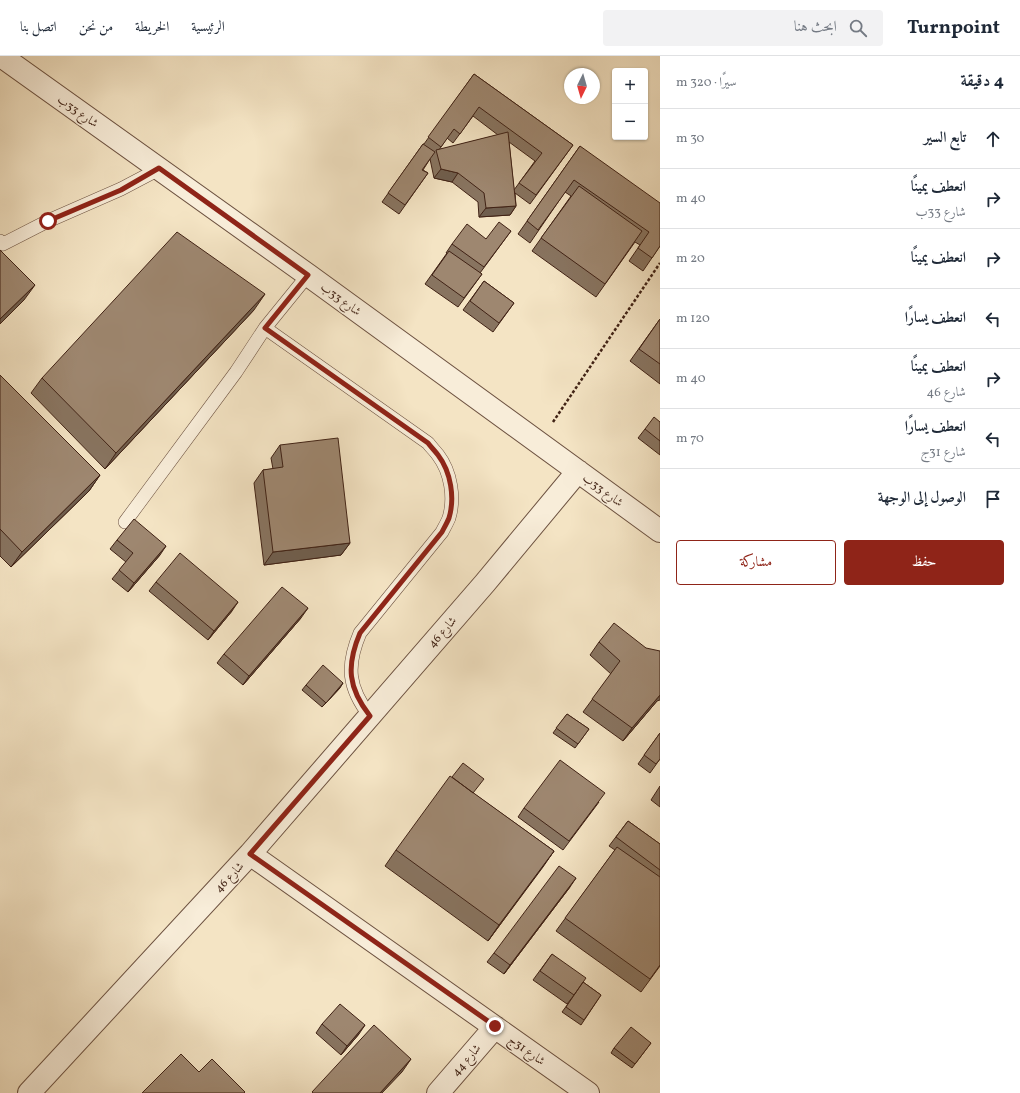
<!DOCTYPE html>
<html lang="ar">
<head>
<meta charset="utf-8">
<style>
  body { margin:0; font-family:Vollkorn,Amiri,serif; background:#f2f2f3; color:#1f2937; direction:rtl }
  .controls { position:absolute; right:12px; top:12px; display:grid; overflow:hidden; border-radius:4px; box-shadow:0 1px 3px #0004 }
  .controls button { width:36px; height:36px; display:grid; place-items:center; padding:0; border:0; border-bottom:1px solid #e0e1e3; background:#fff; color:#1f2937; font:20px sans-serif }
  .compass { position:absolute; left:564px; top:12px; width:36px; height:36px; border-radius:50%; background:#fff; box-shadow:0 1px 3px #0004; rotate:185deg }
  .stop { position:absolute; width:12px; height:12px; margin:-9px; border:3px solid #8f2418; border-radius:50%; background:#fff }
  .stop.end { background:#8f2418; border-color:#fff; box-shadow:0 1px 4px #0008 }
  .list { margin:0; padding:0; list-style:none }
  h2 { display:flex; justify-content:space-between; align-items:center; height:52px; margin:0; padding:0 16px; font-size:17px }
  h2 small { font-size:13px; font-weight:400; color:#747a83 }
  .list li { display:grid; grid-template-columns:26px 1fr auto; gap:12px; align-items:center; box-sizing:border-box; height:60px; padding:0 16px; border-top:1px solid #e0e1e3 }
  .list b { display:block; font-size:15px; white-space:nowrap }
  .list p { margin:0; font-size:13px; white-space:nowrap; color:#747a83 }
  .list em { font-size:13px; font-style:normal; color:#747a83 }
  .actions { display:flex; gap:8px; padding:12px 16px }
  .actions a { flex:1; padding:9px 0; border:1px solid #8f2418; border-radius:4px; text-align:center; font-size:14px; color:#8f2418 }
  .actions .main { background:#8f2418; color:#fff }
  .icon { flex:none; width:22px; height:22px; fill:none; stroke:currentColor; stroke-width:2; stroke-linecap:round; stroke-linejoin:round }
  .map { position:relative; flex:none; width:660px; height:1037px; overflow:hidden; direction:ltr }
  header { display:flex; align-items:center; gap:24px; box-sizing:border-box; height:56px; padding:0 20px; background:#fff; border-bottom:1px solid #e0e1e3 }
  header strong { font-size:19px }
  nav { display:flex; gap:22px; margin-inline-start:auto; font-size:14px }
  .search { width:280px; height:36px; background:#f2f2f3; display:flex; align-items:center; gap:10px; box-sizing:border-box; padding:0 14px; border-radius:4px; color:#747a83; font-size:15px }
  main { display:flex }
  aside { flex:1; background:#fff }
  .map>svg:first-child { display:block }
</style>
</head>
<body>
<header>
<strong>Turnpoint</strong>
<div class="search"><svg class="icon" aria-label="search" viewBox="0 0 24 24"><circle cx="10" cy="10" r="6"/><path d="M15 15l6 6"/></svg>ابحث هنا</div>
<nav><a>الرئيسية</a><a>الخريطة</a><a>من نحن</a><a>اتصل بنا</a></nav>
</header>
<main>
<aside>
<h2>4 دقيقة<small>سيرًا · 320 m</small></h2>
<ul class="list">
<li><svg class="icon" aria-label="ahead" viewBox="0 0 24 24"><path d="M12 20V5M6 11l6-6 6 6"/></svg><div><b>تابع السير</b></div><em>30 m</em></li>
<li><svg class="icon" aria-label="right" viewBox="0 0 24 24"><path d="M7 20v-9h11M14 6l5 5-5 5"/></svg><div><b>انعطف يمينًا</b><p>شارع 33ب</p></div><em>40 m</em></li>
<li><svg class="icon" aria-label="right" viewBox="0 0 24 24"><path d="M7 20v-9h11M14 6l5 5-5 5"/></svg><div><b>انعطف يمينًا</b></div><em>20 m</em></li>
<li><svg class="icon" aria-label="left" viewBox="0 0 24 24"><path d="M17 20v-9H6M10 6l-5 5 5 5"/></svg><div><b>انعطف يسارًا</b></div><em>120 m</em></li>
<li><svg class="icon" aria-label="right" viewBox="0 0 24 24"><path d="M7 20v-9h11M14 6l5 5-5 5"/></svg><div><b>انعطف يمينًا</b><p>شارع 46</p></div><em>40 m</em></li>
<li><svg class="icon" aria-label="left" viewBox="0 0 24 24"><path d="M17 20v-9H6M10 6l-5 5 5 5"/></svg><div><b>انعطف يسارًا</b><p>شارع 31ج</p></div><em>70 m</em></li>
<li><svg class="icon" aria-label="arrive" viewBox="0 0 24 24"><path d="M6 21V4h12l-3 4 3 4H6"/></svg><div><b>الوصول إلى الوجهة</b></div></li>
</ul>
<div class="actions"><a class="main">حفظ</a><a>مشاركة</a></div>
</aside>
<div class="map">
<svg width="660" height="1037" viewBox="0 0 660 1037">
  <rect width="100%" height="100%" fill="#f4e4c4"/>
  <filter id="stains"><feTurbulence type="fractalNoise" baseFrequency=".005" numOctaves="4"/><feColorMatrix values="0 0 0 0 .2 0 0 0 0 .09 0 0 0 0 .02 0 0 0 .5 -.17"/></filter>
  <radialGradient id="worn" r=".72"><stop offset=".6" stop-color="#630" stop-opacity="0"/><stop offset="1" stop-color="#630" stop-opacity=".3"/></radialGradient>
  <g fill="none" stroke-linecap="round" stroke-linejoin="round">
    <g stroke="#6d5241" stroke-width="14">
      <path id="service" d="M 0,185 L 3,188 L 48,165 L 121,133 L 159,113
        M 265,272 L 428,387 C 431,391 435,395 438,399 C 451,416 455,442 449,462 C 447,467 444,472 442,476 L 360,577 C 346,610 348,632 370,660
        M 125,466 L 236,316 L 265,272 L 308,219"/>
    </g>
    <g stroke="#6d5241" stroke-width="24">
      <path id="minor" d="M 1,0 L 308,219 L 660,475
        M 250,798 L 588,1037
        M 29,1037 L 250,798 L 485,527 L 578,415
        M 438,1037 L 495,971"/>
    </g>
    <path stroke="#402215" stroke-width="2.5" stroke-dasharray="3 2" stroke-linecap="butt" d="M 553,366 L 660,207"/>
    <use href="#service" stroke="#f8edd9" stroke-width="13"/>
    <use href="#minor" stroke="#f8edd9" stroke-width="22"/>
  </g>
  <path fill="#887460" stroke="#402215" fill-rule="evenodd" d="M 474,18 L 573,89 L 530,148 L 515,137 L 516,150 L 510,159 L 479,161 L 478,146 L 452,126 L 434,122 L 430,103 L 423,114 L 428,117 L 399,158 L 382,146 L 423,88 L 424,88 ZM 473,60 L 498,79 L 439,94 L 447,82 L 453,87 ZM 509,86 L 535,105 L 514,134 Z
    M 580,90 L 660,190 L 643,215 L 629,205 L 640,189 L 635,186 L 596,241 L 532,195 L 571,140 L 565,136 L 530,187 L 518,178 Z
    M 511,175 L 480,217 L 482,218 L 458,251 L 425,228 L 447,197 L 446,197 L 452,188 L 486,183 Z
    M 484,225 L 514,247 L 493,276 L 463,254 Z
    M 254,254 L 105,413 L 31,337 L 42,322 Z
    M 660,263 L 660,328 L 630,305 Z
    M 0,319 L 100,419 L 89,435 L 11,511 L 0,500 Z
    M 660,366 L 660,399 L 638,382 L 645,373 Z
    M 280,389 L 350,487 L 341,499 L 264,509 L 254,427 L 263,414 L 273,413 L 271,402 Z
    M 117,484 L 160,499 L 128,536 L 112,523 L 126,506 L 110,493 Z
    M 156,526 L 232,555 L 208,584 L 149,535 Z
    M 301,562 L 243,629 L 217,607 L 224,598 Z
    M 599,586 L 646,592 L 657,645 L 623,685 L 583,656 L 611,618 L 590,599 Z
    M 306,629 L 340,632 L 322,651 L 302,634 Z
    M 567,658 L 589,673 L 575,692 L 553,677 Z
    M 660,677 L 660,703 L 650,717 L 638,708 Z
    M 660,730 L 660,751 L 651,744 Z
    M 473,737 L 554,795 L 488,885 L 385,810 L 396,794 Z
    M 599,746 L 563,794 L 518,761 L 524,752 Z
    M 628,765 L 660,788 L 660,910 L 641,936 L 556,875 L 615,794 L 609,790 Z
    M 570,831 L 504,918 L 487,906 L 494,897 Z
    M 552,898 L 583,926 L 601,939 L 581,969 L 562,956 L 579,933 L 567,948 L 533,924 Z
    M 322,968 L 359,978 L 341,999 L 316,977 Z
    M 651,987 L 632,1012 L 611,997 L 614,992 Z"/>
  <path fill="#6f5e4e" stroke="#402215" d="M 441,113 L 458,117 L 452,126 L 434,122 Z
    M 516,150 L 510,159 L 479,161 L 486,152 Z
    M 35,229 L 24,244 L 0,268 L 0,263 Z
    M 265,238 L 254,254 L 105,413 L 116,397 Z
    M 100,419 L 89,435 L 11,511 L 22,496 Z
    M 350,487 L 341,499 L 264,509 L 273,496 Z
    M 166,490 L 160,499 L 128,536 L 134,527 Z
    M 238,546 L 232,555 L 208,584 L 214,575 Z
    M 308,552 L 301,562 L 243,629 L 249,620 Z
    M 343,627 L 340,632 L 322,651 L 326,647 Z
    M 660,639 L 660,644 L 657,645 L 623,685 L 632,672 Z
    M 554,795 L 543,811 L 488,885 L 499,869 Z
    M 576,822 L 570,831 L 504,918 L 510,909 Z
    M 365,969 L 359,978 L 341,999 L 347,990 Z
    M 411,1003 L 402,1016 L 382,1037 L 380,1037 Z"/>
  <path fill="#9e8770" stroke="#402215" d="M 474,18 L 573,89 L 536,139 L 519,127 L 542,97 L 479,51 L 460,78 L 454,73 L 441,91 L 428,81 Z
    M 508,76 L 516,150 L 486,152 L 484,137 L 458,117 L 441,113 L 436,94 Z
    M 423,88 L 435,96 L 422,114 L 428,117 L 405,149 L 388,137 Z
    M 580,90 L 660,147 L 660,190 L 652,202 L 638,192 L 649,176 L 574,124 L 538,174 L 527,165 Z
    M 579,130 L 642,175 L 605,228 L 541,182 Z
    M 499,166 L 511,175 L 484,211 L 452,188 L 467,168 L 486,183 Z
    M 177,176 L 265,238 L 116,397 L 42,322 Z
    M 0,194 L 35,229 L 0,263 Z
    M 449,195 L 482,218 L 464,242 L 432,219 Z
    M 484,225 L 514,247 L 499,267 L 470,245 Z
    M 660,263 L 660,308 L 639,293 Z
    M 0,319 L 100,419 L 22,496 L 0,473 Z
    M 654,361 L 660,366 L 660,385 L 645,373 Z
    M 338,382 L 350,487 L 273,496 L 263,414 L 283,411 L 280,389 Z
    M 134,463 L 166,490 L 134,527 L 119,514 L 133,497 L 117,484 Z
    M 180,497 L 238,546 L 214,575 L 156,526 Z
    M 282,531 L 308,552 L 249,620 L 224,598 Z
    M 614,567 L 646,592 L 660,595 L 660,639 L 632,672 L 592,643 L 620,605 L 599,586 Z
    M 323,609 L 343,627 L 326,647 L 306,629 Z
    M 567,658 L 589,673 L 578,688 L 556,672 Z
    M 660,677 L 660,703 L 656,708 L 644,699 Z
    M 560,704 L 605,737 L 569,785 L 524,752 Z
    M 463,707 L 484,723 L 473,737 L 452,721 Z
    M 450,720 L 554,795 L 499,869 L 396,794 Z
    M 628,765 L 660,788 L 660,814 L 616,781 Z
    M 617,791 L 660,821 L 660,909 L 650,923 L 565,862 Z
    M 559,810 L 576,822 L 510,909 L 494,897 Z
    M 552,898 L 586,922 L 574,939 L 540,915 Z
    M 583,926 L 601,939 L 584,964 L 566,951 Z
    M 340,948 L 365,969 L 347,990 L 322,968 Z
    M 374,969 L 411,1003 L 380,1037 L 313,1037 L 312,1036 Z
    M 631,971 L 651,987 L 635,1008 L 614,992 Z
    M 181,998 L 199,1016 L 212,1003 L 245,1036 L 244,1037 L 142,1037 Z"/>
  <g fill="none" stroke-linecap="round" stroke-linejoin="round">
    <path stroke="#8f2418" stroke-width="5" d="M 48,165 L 121,134 L 159,112 L 308,219 L 265,272 L 428,387 C 431,391 435,395 438,399 C 451,416 455,442 449,462 C 447,467 444,472 442,476 L 360,577 C 346,610 348,632 370,660 L 250,798 L 495,970"/>
  </g>
  <g text-anchor="middle" stroke-width="3" stroke-linejoin="round" paint-order="stroke">
    <g font-size="12" fill="#402215" stroke="#f8edd9">
      <text transform="translate(78 55) rotate(35)" y="4">شارع 33ب</text>
      <text transform="translate(341 243) rotate(36)" y="4">شارع 33ب</text>
      <text transform="translate(603 434) rotate(36)" y="4">شارع 33ب</text>
      <text transform="translate(442 576) rotate(-49)" y="4">شارع 46</text>
      <text transform="translate(229 821) rotate(-47)" y="4">شارع 46</text>
      <text transform="translate(527 994) rotate(36)" y="4">شارع 31ج</text>
      <text transform="translate(466 1004) rotate(-49)" y="4">شارع 44</text>
    </g>
  </g>
  <rect width="100%" height="100%" filter="url(#stains)"/>
  <rect width="100%" height="100%" fill="url(#worn)"/>
</svg>
<div class="controls">
<button>+</button>
<button>−</button>
</div>
<svg class="compass" viewBox="-18 -18 36 36"><path d="M0-13l5 13h-10z" fill="#e53935"/><path d="M0 13l5-13h-10z" fill="#747a83"/></svg>
<div class="stop" style="left:48px;top:165px"></div>
<div class="stop end" style="left:495px;top:970px"></div>
</div>
</main>
</body>
</html>
